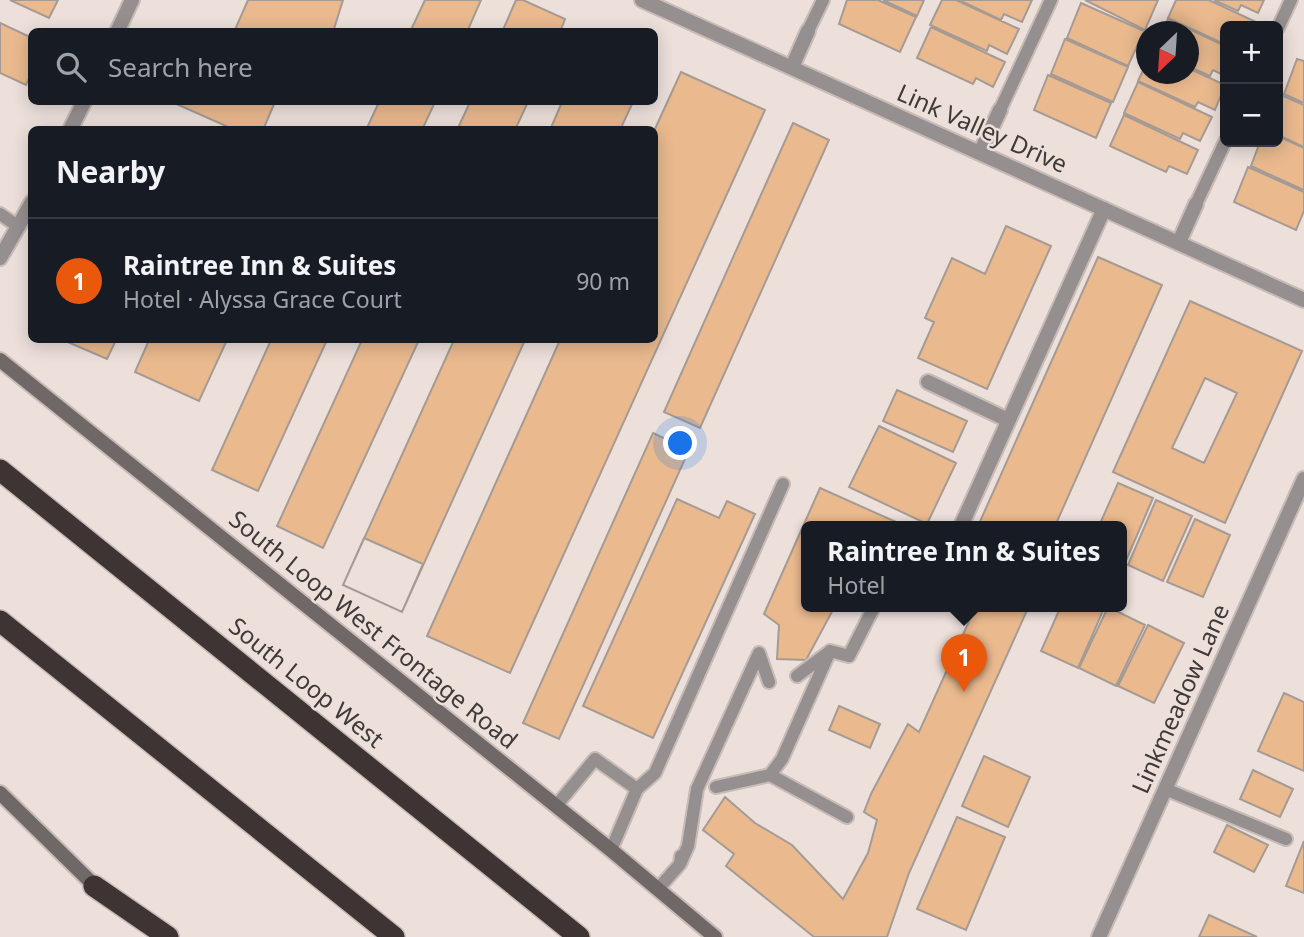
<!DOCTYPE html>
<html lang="en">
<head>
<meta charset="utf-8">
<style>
  body { margin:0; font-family:"Noto Sans",sans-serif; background:#242831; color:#f1f3f6 }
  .controls { position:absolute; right:21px; top:21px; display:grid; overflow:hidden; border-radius:10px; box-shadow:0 4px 18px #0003 }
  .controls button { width:63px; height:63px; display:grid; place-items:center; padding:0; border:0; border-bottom:2px solid #363941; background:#171b24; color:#f1f3f6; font:35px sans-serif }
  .compass { position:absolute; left:1136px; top:21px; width:63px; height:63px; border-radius:50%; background:#171b24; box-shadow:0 4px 18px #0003; rotate:205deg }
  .you { position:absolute; left:681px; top:444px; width:24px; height:24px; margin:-18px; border:5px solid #fff; border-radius:50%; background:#1a73e8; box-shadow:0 0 0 10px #1a73e833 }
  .badge { display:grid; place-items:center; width:46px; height:46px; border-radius:50%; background:#ea580c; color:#fff; font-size:23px; font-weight:700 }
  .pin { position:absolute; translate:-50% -58px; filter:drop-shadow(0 2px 4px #0008) }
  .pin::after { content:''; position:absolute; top:37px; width:24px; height:21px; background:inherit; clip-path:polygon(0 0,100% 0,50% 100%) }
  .popup { position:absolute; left:801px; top:521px; width:326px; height:91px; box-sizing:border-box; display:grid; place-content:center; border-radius:10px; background:#171b24; filter:drop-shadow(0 2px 5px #0005); font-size:23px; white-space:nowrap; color:#9ea1a6 }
  .popup b { font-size:26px; color:#f1f3f6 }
  .popup::after { content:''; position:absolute; left:50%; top:100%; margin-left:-14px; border:14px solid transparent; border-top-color:#171b24 }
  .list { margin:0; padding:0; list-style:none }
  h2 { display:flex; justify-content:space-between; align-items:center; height:91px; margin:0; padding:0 28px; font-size:30px }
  h2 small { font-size:23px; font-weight:400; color:#9ea1a6 }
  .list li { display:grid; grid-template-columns:46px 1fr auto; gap:21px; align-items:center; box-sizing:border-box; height:126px; padding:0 28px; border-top:2px solid #363941 }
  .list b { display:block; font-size:26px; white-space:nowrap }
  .list p { margin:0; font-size:23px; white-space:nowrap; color:#9ea1a6 }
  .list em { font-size:23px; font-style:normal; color:#9ea1a6 }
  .icon { flex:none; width:38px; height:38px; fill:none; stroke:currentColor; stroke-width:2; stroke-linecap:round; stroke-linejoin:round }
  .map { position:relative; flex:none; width:1304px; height:937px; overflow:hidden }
  .search { position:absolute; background:#171b24; box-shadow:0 4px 18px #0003; left:28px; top:28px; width:630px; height:77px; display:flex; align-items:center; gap:18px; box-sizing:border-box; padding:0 24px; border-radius:10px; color:#9ea1a6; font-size:26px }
  .panel { position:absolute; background:#171b24; box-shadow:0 4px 18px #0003; left:28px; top:126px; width:630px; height:217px; border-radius:10px }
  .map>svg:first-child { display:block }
</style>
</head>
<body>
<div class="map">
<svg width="1304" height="937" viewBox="0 0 1304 937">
  <rect width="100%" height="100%" fill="#ede0db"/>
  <path fill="#eab98e" stroke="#a59b94" stroke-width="2" fill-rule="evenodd" d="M 10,0 L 58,0 L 49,18 Z
    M 248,0 L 343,0 L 333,32 L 234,32 Z
    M 425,0 L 481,0 L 467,32 L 410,32 Z
    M 516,0 L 523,0 L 565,19 L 560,32 L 502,32 Z
    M 847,0 L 878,0 L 916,17 L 900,52 L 839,24 Z
    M 883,0 L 924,0 L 917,16 Z
    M 942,0 L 956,0 L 1019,29 L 1007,54 L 989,45 L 987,51 L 930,25 Z
    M 959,0 L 1032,0 L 1022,22 L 1004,14 L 1001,20 Z
    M 1085,0 L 1158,0 L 1145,30 Z
    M 1176,0 L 1209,0 L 1256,22 L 1254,26 L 1225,26 L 1224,44 L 1168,18 Z
    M 1214,0 L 1264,0 L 1258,13 L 1241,5 L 1238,11 Z
    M 1081,3 L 1144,31 L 1128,66 L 1067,38 Z
    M 1168,19 L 1225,46 L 1225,76 L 1213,70 L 1210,76 L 1188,66 L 1188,32 L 1162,32 Z
    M 0,23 L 32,38 L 32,72 L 26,85 L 0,73 Z
    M 931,27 L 1005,62 L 993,87 L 976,78 L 973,84 L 917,58 Z
    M 1065,39 L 1128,67 L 1113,102 L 1051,74 Z
    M 1297,59 L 1304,61 L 1304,103 L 1284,94 Z
    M 1146,64 L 1146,74 L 1188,74 L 1188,68 L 1225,85 L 1215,110 L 1198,102 L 1195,107 L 1138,81 Z
    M 681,72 L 765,110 L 510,673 L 427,636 L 560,340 L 654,340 L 654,131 Z
    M 1048,75 L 1111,103 L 1096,138 L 1034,110 Z
    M 1138,82 L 1212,117 L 1200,141 L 1183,133 L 1180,139 L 1124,113 Z
    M 1281,95 L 1304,105 L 1304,147 L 1278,135 L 1278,101 Z
    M 172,102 L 275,102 L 263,130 L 235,130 Z
    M 379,102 L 435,102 L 422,130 L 366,130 Z
    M 470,102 L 528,102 L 515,130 L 457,130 Z
    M 562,102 L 633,102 L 620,130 L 550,130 Z
    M 1124,115 L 1198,150 L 1187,174 L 1169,166 L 1166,172 L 1110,146 Z
    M 793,123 L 829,140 L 700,428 L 664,412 Z
    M 1278,136 L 1304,148 L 1304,190 L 1251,166 L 1260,142 L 1278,142 Z
    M 1248,167 L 1304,192 L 1304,211 L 1296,230 L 1234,202 Z
    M 1006,226 L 1051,246 L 987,389 L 918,358 L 934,322 L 925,318 L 952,258 L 985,274 Z
    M 1098,257 L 1162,285 L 1055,526 L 978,526 Z
    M 1190,301 L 1302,351 L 1225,523 L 1113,472 ZM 1205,378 L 1237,393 L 1204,463 L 1172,448 Z
    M 63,340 L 116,340 L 107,359 Z
    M 149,340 L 227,340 L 199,401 L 135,372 Z
    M 271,340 L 327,340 L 258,491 L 212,470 Z
    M 362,340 L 419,340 L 323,548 L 277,526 Z
    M 454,340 L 525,340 L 402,612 L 343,585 Z
    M 897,390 L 967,421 L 953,452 L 883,421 Z
    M 879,426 L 956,463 L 927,524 L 849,487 Z
    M 653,433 L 689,450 L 559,739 L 523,723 Z
    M 1118,483 L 1153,498 L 1125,563 L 1122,562 L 1122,526 L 1099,526 Z
    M 820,488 L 905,526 L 806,526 L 806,606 L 835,606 L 806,660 L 777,659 L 779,625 L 764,614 Z
    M 677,499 L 719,518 L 727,501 L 755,514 L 653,738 L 583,706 Z
    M 1156,500 L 1192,516 L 1163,581 L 1128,565 Z
    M 1195,519 L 1230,535 L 1203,597 L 1167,582 Z
    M 364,538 L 423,564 L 402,612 L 343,585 Z
    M 970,606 L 1029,606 L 909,873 L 887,937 L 814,937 L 726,866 L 734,854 L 703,830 L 725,797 L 755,823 L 792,845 L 843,899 L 868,853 L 877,820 L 864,812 L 871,794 L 908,724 L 919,732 L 975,608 Z
    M 1061,606 L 1105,606 L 1078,668 L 1041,651 Z
    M 1108,607 L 1145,625 L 1116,686 L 1079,668 Z
    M 1148,625 L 1184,643 L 1154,703 L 1118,686 Z
    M 1284,693 L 1304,702 L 1304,771 L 1258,751 Z
    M 839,706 L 880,724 L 870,748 L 829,730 Z
    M 984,756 L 1030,777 L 1008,827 L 962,806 Z
    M 1253,770 L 1293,789 L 1280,817 L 1240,799 Z
    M 957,817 L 1005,837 L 966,930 L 917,909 Z
    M 1227,825 L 1268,845 L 1254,872 L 1214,852 Z
    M 1304,841 L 1304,893 L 1286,886 Z
    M 1209,915 L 1257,937 L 1199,937 Z"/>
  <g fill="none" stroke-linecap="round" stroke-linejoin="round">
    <g stroke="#c7bbb7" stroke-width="16">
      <path id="service" d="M 1278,28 L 1291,0
        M 808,31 L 823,0
        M 1000,110 L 1051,0
        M 1196,204 L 1225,142
        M 0,214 L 19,227
        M 797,676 L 829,652
        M 770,775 L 847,817
        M 716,787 L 770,775 L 782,759 L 830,651 L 849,656 L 874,607
        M 637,789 L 655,773 L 783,484
        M 1165,789 L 1286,839
        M 556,806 L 595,759 L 637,789 L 611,850
        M 680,864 L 688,846 L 697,789 L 759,653 L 769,682
        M 658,889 L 680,864 L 681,856"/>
    </g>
    <g stroke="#c7bbb7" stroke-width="18">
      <path id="minor" d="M 642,0 L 1304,300
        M 117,32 L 132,0
        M 792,67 L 808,31
        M 70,130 L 84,102
        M 980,153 L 1000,110
        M 1179,242 L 1196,204
        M 0,258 L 32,202
        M 928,382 L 1008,420
        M 961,526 L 1104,209
        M 1099,937 L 1304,479"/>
    </g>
    <g stroke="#c7bbb7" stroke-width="18">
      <path id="secondary" d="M 0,360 L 611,850 L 715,937
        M 0,793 L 100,891"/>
    </g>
    <g stroke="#c7bbb7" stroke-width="24">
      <path id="motorway" d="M 0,470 L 579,937
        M 0,621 L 394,937
        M 94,886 L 168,937"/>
    </g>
    <use href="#service" stroke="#958f8f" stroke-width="12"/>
    <use href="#minor" stroke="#958f8f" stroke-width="14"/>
    <use href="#secondary" stroke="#706767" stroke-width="14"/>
    <use href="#motorway" stroke="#3f3434" stroke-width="21"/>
  </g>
  <g text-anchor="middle" stroke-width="5" stroke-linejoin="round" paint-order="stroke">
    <g font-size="24" fill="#3f3a38" stroke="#ede0db">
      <text transform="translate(982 129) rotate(24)" y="8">Link Valley Drive</text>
      <text transform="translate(373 630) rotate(39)" y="8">South Loop West Frontage Road</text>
      <text transform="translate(306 683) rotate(39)" y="8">South Loop West</text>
      <text transform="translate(1181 699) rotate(-66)" y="8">Linkmeadow Lane</text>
    </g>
  </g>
</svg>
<div class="controls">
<button>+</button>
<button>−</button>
</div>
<svg class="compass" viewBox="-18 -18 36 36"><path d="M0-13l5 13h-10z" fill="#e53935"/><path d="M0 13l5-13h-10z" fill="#9ea1a6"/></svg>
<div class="you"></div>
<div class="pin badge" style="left:964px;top:692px">1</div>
<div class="popup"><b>Raintree Inn &amp; Suites</b>Hotel</div>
<div class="search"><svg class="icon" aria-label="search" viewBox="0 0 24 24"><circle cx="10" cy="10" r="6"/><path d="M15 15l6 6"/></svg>Search here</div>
<section class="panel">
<h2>Nearby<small></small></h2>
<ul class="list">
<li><span class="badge">1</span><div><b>Raintree Inn &amp; Suites</b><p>Hotel · Alyssa Grace Court</p></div><em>90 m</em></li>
</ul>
</section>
</div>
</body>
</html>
